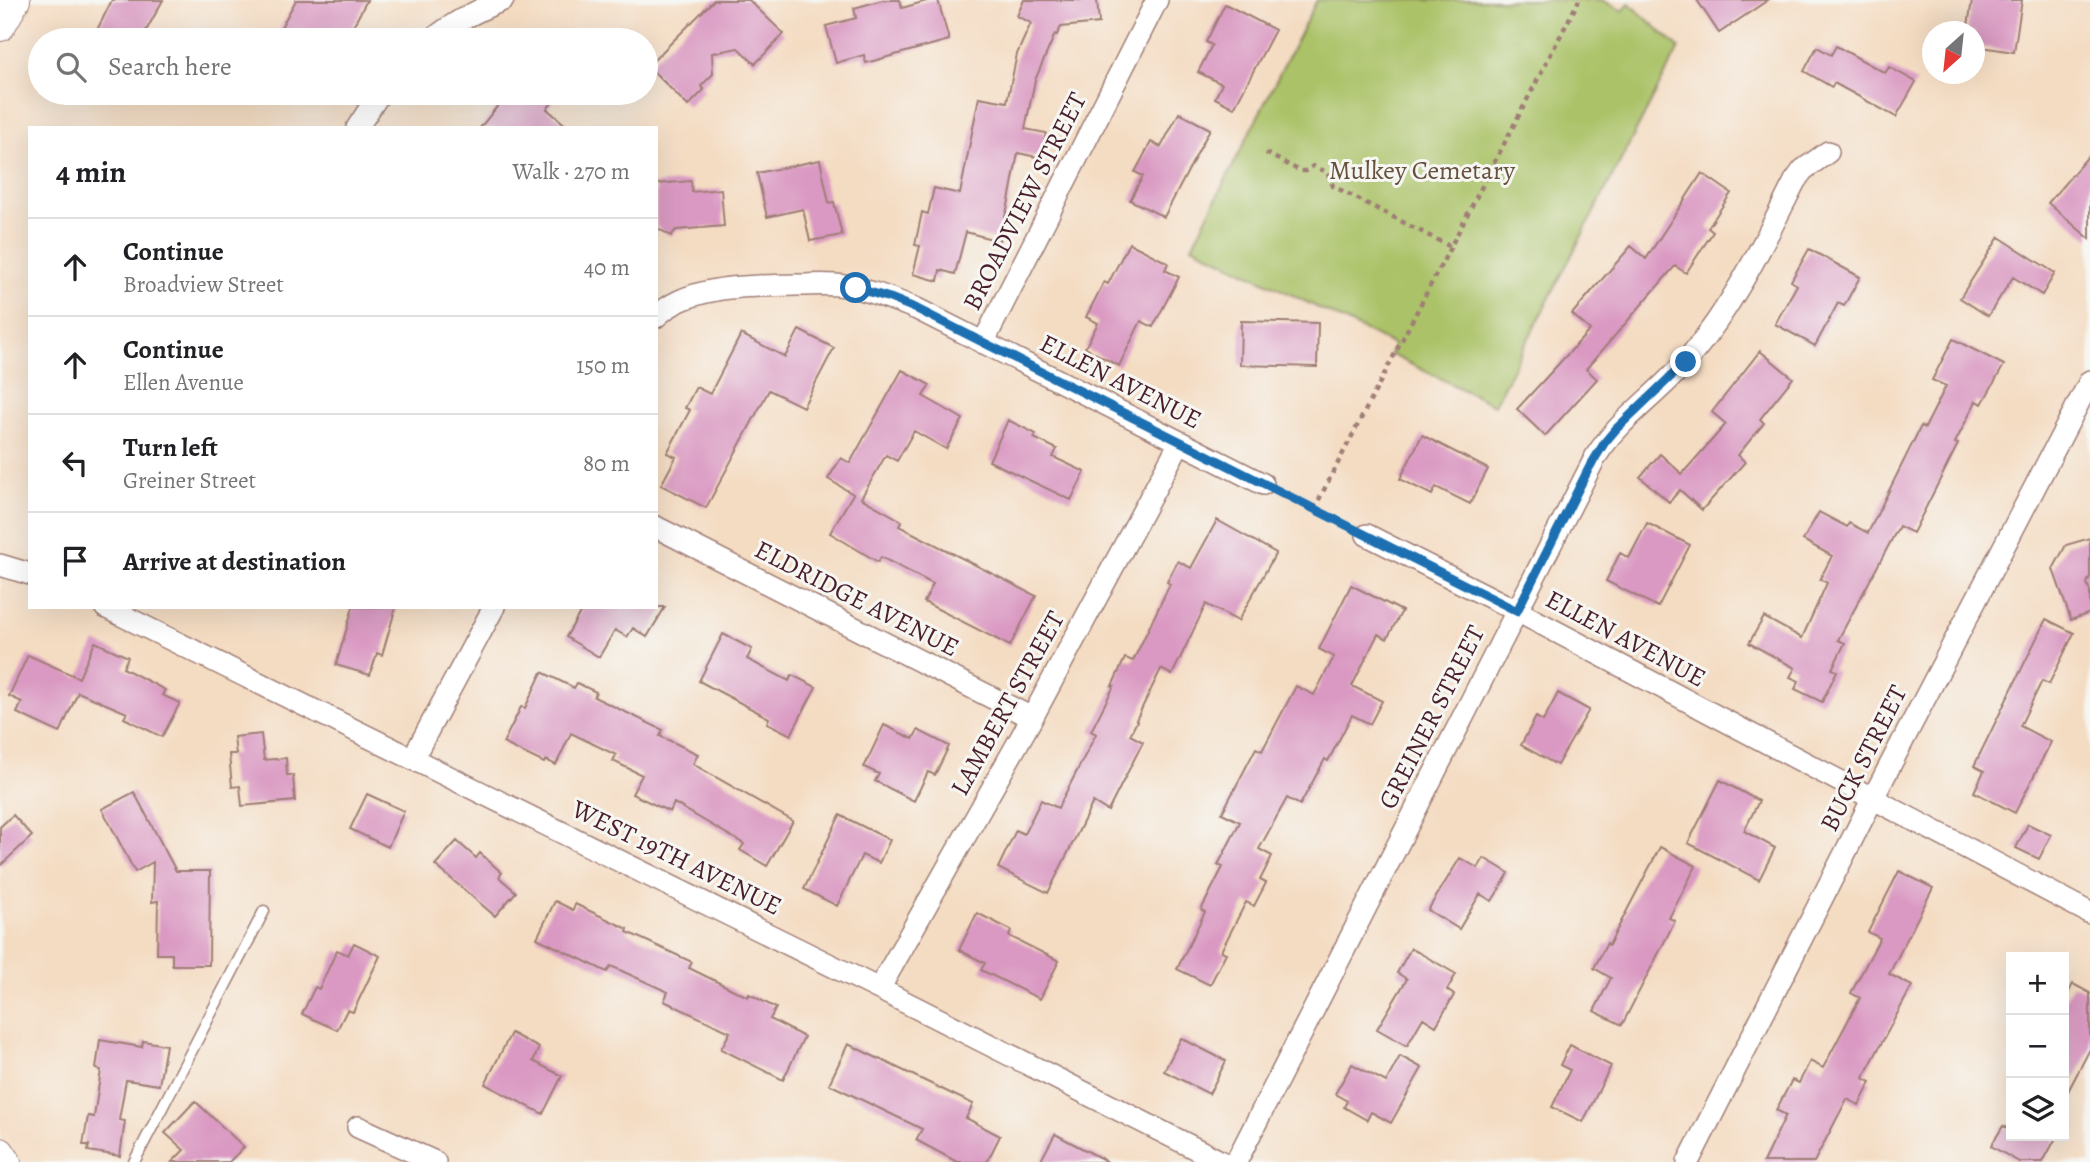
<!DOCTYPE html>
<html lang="en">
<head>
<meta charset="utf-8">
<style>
  body { margin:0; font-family:Alegreya,serif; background:#f2f2f2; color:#202124 }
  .controls { position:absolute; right:21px; bottom:21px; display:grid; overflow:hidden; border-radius:0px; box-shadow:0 7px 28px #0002 }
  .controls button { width:63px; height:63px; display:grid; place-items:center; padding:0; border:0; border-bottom:2px solid #e0e0e0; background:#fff; color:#202124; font:35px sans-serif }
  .compass { position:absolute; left:1922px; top:21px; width:63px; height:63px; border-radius:50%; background:#fff; box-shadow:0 7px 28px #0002; rotate:207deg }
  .stop { position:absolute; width:21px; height:21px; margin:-16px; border:5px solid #1f6fb2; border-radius:50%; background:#fff }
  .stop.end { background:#1f6fb2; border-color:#fff; box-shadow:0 2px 7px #0008 }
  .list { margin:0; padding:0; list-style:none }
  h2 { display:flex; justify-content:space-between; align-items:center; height:91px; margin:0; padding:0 28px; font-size:30px }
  h2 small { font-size:23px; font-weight:400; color:#757577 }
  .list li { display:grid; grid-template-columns:46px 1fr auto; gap:21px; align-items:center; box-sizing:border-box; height:98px; padding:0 28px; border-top:2px solid #e0e0e0 }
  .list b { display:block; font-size:26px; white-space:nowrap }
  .list p { margin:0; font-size:23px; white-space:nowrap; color:#757577 }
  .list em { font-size:23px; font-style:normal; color:#757577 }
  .icon { flex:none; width:38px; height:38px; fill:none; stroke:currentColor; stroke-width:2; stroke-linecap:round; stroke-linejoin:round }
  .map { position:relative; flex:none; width:2090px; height:1162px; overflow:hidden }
  .search { position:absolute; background:#fff; box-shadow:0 7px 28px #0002; left:28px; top:28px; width:630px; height:77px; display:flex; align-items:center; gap:18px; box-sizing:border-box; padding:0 24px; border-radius:38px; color:#757577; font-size:26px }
  .panel { position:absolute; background:#fff; box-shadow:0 7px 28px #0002; left:28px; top:126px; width:630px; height:483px; border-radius:0px }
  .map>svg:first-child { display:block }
</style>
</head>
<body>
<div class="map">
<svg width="2090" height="1162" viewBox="0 0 2090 1162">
  <rect width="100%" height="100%" fill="#f6f6f2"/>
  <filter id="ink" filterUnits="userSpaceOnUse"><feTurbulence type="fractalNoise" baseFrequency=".0143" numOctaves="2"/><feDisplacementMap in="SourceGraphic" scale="14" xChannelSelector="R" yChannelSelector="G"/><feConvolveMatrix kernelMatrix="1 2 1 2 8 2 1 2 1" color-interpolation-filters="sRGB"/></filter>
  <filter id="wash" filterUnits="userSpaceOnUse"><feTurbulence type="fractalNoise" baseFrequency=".00686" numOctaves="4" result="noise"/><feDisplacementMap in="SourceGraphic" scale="28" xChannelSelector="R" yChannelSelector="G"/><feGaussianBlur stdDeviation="1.57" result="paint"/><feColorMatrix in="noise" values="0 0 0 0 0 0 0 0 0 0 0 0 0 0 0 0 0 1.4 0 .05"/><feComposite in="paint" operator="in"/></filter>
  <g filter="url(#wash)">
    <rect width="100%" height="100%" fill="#f4dcc2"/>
    <path fill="#abc268" stroke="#7a704a" stroke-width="2" d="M 1317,0 L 1602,0 L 1623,11 L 1629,3 L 1679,48 L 1494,405 L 1390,354 L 1394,345 L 1192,246 Z"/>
    <g id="blocks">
      <path fill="#da99c2" d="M 112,0 L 163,0 L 141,40 L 92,40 Z
        M 296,0 L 367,0 L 346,40 L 274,40 Z
        M 714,0 L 749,0 L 784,34 L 755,64 L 738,48 L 712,53 L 713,74 L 701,86 L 704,90 L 688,106 L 648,66 Z
        M 883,0 L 900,0 L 902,8 L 930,0 L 938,0 L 949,40 L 866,63 L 864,55 L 836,63 L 826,26 L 856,18 L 854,8 Z
        M 1024,0 L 1097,0 L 1099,23 L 1061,27 L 1057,35 L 1055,34 L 1035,80 L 1025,129 L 1046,133 L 1041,158 L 1018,153 L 1009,201 L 999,241 L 966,232 L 955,274 L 940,270 L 938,281 L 913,274 L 920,246 L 915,245 L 922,212 L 928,214 L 934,188 L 960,194 L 979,97 L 1007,102 L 1017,54 L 1031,23 L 1017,16 Z
        M 1697,0 L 1768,0 L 1719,33 Z
        M 1972,0 L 2022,0 L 2014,52 L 1975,46 L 1975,32 L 1967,32 Z
        M 1225,4 L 1275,30 L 1234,108 L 1215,98 L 1222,84 L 1198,72 L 1212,45 L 1206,42 Z
        M 1836,46 L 1885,73 L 1889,67 L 1916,82 L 1896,117 L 1834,83 L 1832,87 L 1804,71 L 1817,47 L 1831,55 Z
        M 508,93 L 560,93 L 547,109 L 569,128 L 480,128 Z
        M 1179,113 L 1210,129 L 1164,217 L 1130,200 L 1143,176 L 1135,172 L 1151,142 L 1161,147 Z
        M 2090,154 L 2090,239 L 2048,203 Z
        M 820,160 L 829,203 L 834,202 L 842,235 L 810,241 L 803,209 L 767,217 L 757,173 Z
        M 1702,173 L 1731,193 L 1708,228 L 1713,232 L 1686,273 L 1675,266 L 1586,369 L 1597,379 L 1545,436 L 1517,409 L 1590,330 L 1572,314 L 1631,246 L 1646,259 Z
        M 691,181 L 692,192 L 721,189 L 724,226 L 676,230 L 671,236 L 656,227 L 656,184 Z
        M 1999,237 L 2055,273 L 2042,295 L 2013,277 L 1988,316 L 1960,298 Z
        M 1129,243 L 1168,263 L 1165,270 L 1179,277 L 1153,327 L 1141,321 L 1119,366 L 1085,348 L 1098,323 L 1086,317 L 1104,282 L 1108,284 Z
        M 1809,249 L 1860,277 L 1844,306 L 1838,303 L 1815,346 L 1775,324 L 1797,285 L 1791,281 Z
        M 1241,321 L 1318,323 L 1317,367 L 1240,365 Z
        M 799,330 L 834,348 L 803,407 L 769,390 L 706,508 L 661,485 L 676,457 L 667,453 L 690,410 L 685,408 L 696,387 L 710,394 L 741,334 L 785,357 Z
        M 1953,339 L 2004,365 L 1982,404 L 1976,401 L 1955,443 L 1958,444 L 1913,533 L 1899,526 L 1838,640 L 1845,643 L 1832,669 L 1837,671 L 1822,702 L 1795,689 L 1799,681 L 1790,677 L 1795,668 L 1749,643 L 1764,617 L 1802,638 L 1827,583 L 1820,579 L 1832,556 L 1803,540 L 1819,512 L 1847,527 L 1849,523 L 1868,533 L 1921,426 L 1925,428 L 1946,386 L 1932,380 Z
        M 1760,351 L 1793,378 L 1760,419 L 1764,423 L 1738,455 L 1745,462 L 1702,510 L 1680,490 L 1669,502 L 1640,477 L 1660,454 L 1682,474 L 1726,424 L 1712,412 Z
        M 902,370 L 930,385 L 923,396 L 963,419 L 946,449 L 914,431 L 897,461 L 886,455 L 861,498 L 902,521 L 899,526 L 1036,596 L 1010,646 L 924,602 L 933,584 L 881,557 L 878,562 L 830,533 L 853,494 L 828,479 L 841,458 L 850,463 Z
        M 1008,420 L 1036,434 L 1034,438 L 1057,449 L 1053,457 L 1085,472 L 1071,500 L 989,461 Z
        M 1422,435 L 1488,469 L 1470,504 L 1436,487 L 1432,495 L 1400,479 Z
        M 1217,520 L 1276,553 L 1238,621 L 1206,604 L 1172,675 L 1161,669 L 1136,720 L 1137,721 L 1130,735 L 1143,742 L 1108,811 L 1093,802 L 1048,893 L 998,868 L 1016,830 L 1024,834 L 1041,800 L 1058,808 L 1096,734 L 1091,731 L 1114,686 L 1112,686 L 1125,658 L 1133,661 L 1170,584 L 1167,582 L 1178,561 L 1191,568 Z
        M 1647,523 L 1690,545 L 1658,607 L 1606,581 L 1620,553 L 1629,558 Z
        M 2090,538 L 2090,577 L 2087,583 L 2090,592 L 2090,613 L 2071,620 L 2053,569 L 2066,545 Z
        M 1351,585 L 1402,611 L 1387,639 L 1378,634 L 1352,686 L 1382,701 L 1370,724 L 1352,715 L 1328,761 L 1325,759 L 1300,805 L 1287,798 L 1259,849 L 1272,856 L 1260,880 L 1266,883 L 1254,906 L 1246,902 L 1221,951 L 1226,953 L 1210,985 L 1177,969 L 1205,912 L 1201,910 L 1223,867 L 1218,865 L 1240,822 L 1222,813 L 1256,748 L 1262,751 L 1296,686 L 1314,695 L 1334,657 L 1319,649 Z
        M 353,607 L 396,607 L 382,655 L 377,653 L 370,675 L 336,665 Z
        M 576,607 L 665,607 L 647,637 L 633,628 L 627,637 L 615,630 L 599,657 L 566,637 L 581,611 Z
        M 2046,619 L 2074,633 L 2049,684 L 2042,681 L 2020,726 L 2051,742 L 2015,813 L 1974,792 L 1984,771 L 1974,766 Z
        M 723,634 L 752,649 L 747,659 L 789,681 L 792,675 L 816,687 L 791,735 L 767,723 L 769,718 L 699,681 Z
        M 95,642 L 128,657 L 123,668 L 165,690 L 162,695 L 180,703 L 162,737 L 124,718 L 127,713 L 78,692 L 60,733 L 17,713 L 22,702 L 9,696 L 28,655 L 79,678 Z
        M 542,672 L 574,688 L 577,683 L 596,692 L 594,697 L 663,730 L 660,736 L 698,754 L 693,764 L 793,821 L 767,866 L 740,850 L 744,844 L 674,803 L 670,812 L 632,794 L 642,775 L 613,761 L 616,755 L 571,733 L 556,765 L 546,760 L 544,763 L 503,743 L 521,707 L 525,708 Z
        M 1558,693 L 1589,710 L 1557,765 L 1521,745 L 1536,717 L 1543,721 Z
        M 884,725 L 913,739 L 918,730 L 949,746 L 935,775 L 928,772 L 914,801 L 875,781 L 879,774 L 864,767 Z
        M 261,734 L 264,760 L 286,758 L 287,775 L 293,775 L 295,801 L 242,806 L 240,786 L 232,787 L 229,754 L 236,754 L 234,737 Z
        M 1720,780 L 1759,801 L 1744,831 L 1775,848 L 1759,880 L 1688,843 Z
        M 134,792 L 176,871 L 210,871 L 209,965 L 172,965 L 172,954 L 157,954 L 158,901 L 152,902 L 153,862 L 135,872 L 102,809 Z
        M 367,794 L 404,811 L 388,847 L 350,829 Z
        M 13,815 L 32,836 L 0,866 L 0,827 Z
        M 840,815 L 890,840 L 879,863 L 862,855 L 837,906 L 804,889 Z
        M 2028,824 L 2051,835 L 2039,859 L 2016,848 Z
        M 457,841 L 476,858 L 480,853 L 502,873 L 499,877 L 516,892 L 495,916 L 435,865 Z
        M 1660,847 L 1696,866 L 1669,918 L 1675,921 L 1622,1025 L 1594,1011 L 1611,978 L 1594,968 L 1607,943 L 1609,945 Z
        M 1460,858 L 1478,868 L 1484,858 L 1509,873 L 1492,901 L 1480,894 L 1459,929 L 1428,910 Z
        M 1899,871 L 1933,888 L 1889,974 L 1912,986 L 1863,1078 L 1871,1082 L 1859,1105 L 1847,1099 L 1814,1162 L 1763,1162 L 1786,1115 L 1776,1110 L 1792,1080 L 1799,1083 L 1810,1061 L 1823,1068 L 1860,998 L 1851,993 L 1880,938 L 1868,932 Z
        M 555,901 L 573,910 L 575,904 L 628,929 L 627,932 L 692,962 L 689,968 L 748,997 L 749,994 L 776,1008 L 770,1019 L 804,1037 L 783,1080 L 721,1049 L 730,1032 L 664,1001 L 668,992 L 611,966 L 607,972 L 537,938 Z
        M 977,913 L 1011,930 L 1009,936 L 1059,961 L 1040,999 L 981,970 L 985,963 L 959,950 Z
        M 354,943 L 380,956 L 353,1012 L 347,1010 L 337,1030 L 302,1014 L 315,987 L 319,989 L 337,950 L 348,955 Z
        M 1411,948 L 1456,974 L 1447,990 L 1454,995 L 1436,1026 L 1423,1018 L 1407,1046 L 1377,1029 L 1407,979 L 1397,973 Z
        M 2073,984 L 2090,993 L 2090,1049 L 2064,1099 L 2064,1001 Z
        M 511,1033 L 539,1048 L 533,1061 L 562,1076 L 543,1114 L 485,1084 Z
        M 1181,1038 L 1226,1061 L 1209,1094 L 1164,1071 Z
        M 100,1040 L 142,1047 L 143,1041 L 166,1045 L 159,1085 L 126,1080 L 119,1120 L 125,1121 L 120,1156 L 88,1151 L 89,1145 L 83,1145 L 88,1116 L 94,1117 L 101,1070 L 96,1069 Z
        M 848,1044 L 973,1104 L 966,1118 L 1000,1136 L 987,1162 L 957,1162 L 916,1140 L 922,1129 L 829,1084 Z
        M 1570,1045 L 1611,1066 L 1583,1122 L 1552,1107 L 1570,1070 L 1560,1065 Z
        M 1400,1056 L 1422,1068 L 1391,1123 L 1371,1112 L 1367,1120 L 1344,1107 L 1347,1101 L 1335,1094 L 1352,1064 L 1386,1082 Z
        M 195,1101 L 244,1147 L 229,1162 L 172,1162 L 184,1150 L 165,1133 Z
        M 2003,1126 L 2011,1130 L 2011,1136 L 2057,1136 L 2043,1162 L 2019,1162 L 1991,1146 Z
        M 1055,1134 L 1108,1162 L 1040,1162 Z"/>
    </g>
  </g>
  <g filter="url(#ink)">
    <use href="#blocks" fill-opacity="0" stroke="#9f7e76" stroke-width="2"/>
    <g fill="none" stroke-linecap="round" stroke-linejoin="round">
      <g stroke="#9f7e76" stroke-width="13">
        <path id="lane" d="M 134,1162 L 264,911"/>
      </g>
      <g stroke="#9f7e76" stroke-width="24">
        <path id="street" d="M 432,40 C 452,23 478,10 503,0
          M 357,128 L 380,93
          M 656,317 C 688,284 754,286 796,285 C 812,285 829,283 845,286 C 870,290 894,300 917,309 L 1263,484
          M 983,343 L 1157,0
          M 656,527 L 1032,718
          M 1367,535 L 1517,611 L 2090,913
          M 0,565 L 30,574
          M 105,607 L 879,989 L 1222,1162
          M 413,758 L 494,607
          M 879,989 L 1032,718 L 1180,442
          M 358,1127 L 435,1162
          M 1236,1162 L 1596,456 C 1621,417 1659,394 1688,359 C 1734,305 1763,244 1795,181 L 1803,170 L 1828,152
          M 1688,1162 L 1872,800 L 2090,381"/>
      </g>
      <g stroke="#9f7e76" stroke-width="32">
        <path id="secondary" d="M 0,26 L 15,0
          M 0,1153 L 6,1162"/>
      </g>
      <path stroke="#9f7e76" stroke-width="4.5" stroke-dasharray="5 5" stroke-linecap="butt" d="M 1266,153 L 1300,171 L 1306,171 L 1313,166 L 1327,172 L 1333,186 L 1451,247
        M 1282,494 L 1347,525
        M 1314,509 L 1579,0"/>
      <use href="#lane" stroke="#fff" stroke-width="10"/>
      <use href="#street" stroke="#fff" stroke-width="21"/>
      <use href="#secondary" stroke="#fff" stroke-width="30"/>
    </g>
  </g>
  <g fill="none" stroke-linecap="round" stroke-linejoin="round" filter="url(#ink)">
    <path stroke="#1f6fb2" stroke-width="9" d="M 856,288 L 890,298 L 917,309 L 1517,611 L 1589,468 L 1605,442 L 1616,429 L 1686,362"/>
  </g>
  <g text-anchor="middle" stroke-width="6" stroke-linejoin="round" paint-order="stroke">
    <g font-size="26" fill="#67503d" stroke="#f6f6f2">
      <text x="1422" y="179">Mulkey Cemetary</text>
    </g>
    <g font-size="26" fill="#4a1f2b" stroke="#f6f6f2">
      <text transform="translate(1024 201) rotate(-63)" y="9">BROADVIEW STREET</text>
      <text transform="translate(1121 381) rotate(27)" y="9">ELLEN AVENUE</text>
      <text transform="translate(857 598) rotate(27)" y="9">ELDRIDGE AVENUE</text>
      <text transform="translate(1626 638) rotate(28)" y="9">ELLEN AVENUE</text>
      <text transform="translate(1007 703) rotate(-61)" y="9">LAMBERT STREET</text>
      <text transform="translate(1431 717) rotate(-63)" y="9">GREINER STREET</text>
      <text transform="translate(1863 758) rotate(-63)" y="9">BUCK STREET</text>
      <text transform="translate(677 857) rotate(26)" y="9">WEST 19TH AVENUE</text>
    </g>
  </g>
</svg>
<div class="controls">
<button>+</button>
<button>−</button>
<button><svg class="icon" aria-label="layers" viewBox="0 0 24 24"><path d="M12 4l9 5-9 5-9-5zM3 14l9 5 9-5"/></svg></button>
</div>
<svg class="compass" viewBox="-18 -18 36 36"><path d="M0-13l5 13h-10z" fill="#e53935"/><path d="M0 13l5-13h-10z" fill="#757577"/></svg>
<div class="stop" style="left:856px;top:288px"></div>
<div class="stop end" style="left:1686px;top:362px"></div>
<div class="search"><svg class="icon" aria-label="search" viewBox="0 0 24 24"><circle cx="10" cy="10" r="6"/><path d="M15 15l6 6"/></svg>Search here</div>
<section class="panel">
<h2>4 min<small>Walk · 270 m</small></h2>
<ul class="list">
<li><svg class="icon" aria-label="ahead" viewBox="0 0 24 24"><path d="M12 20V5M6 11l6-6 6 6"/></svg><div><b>Continue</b><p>Broadview Street</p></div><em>40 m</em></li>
<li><svg class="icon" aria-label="ahead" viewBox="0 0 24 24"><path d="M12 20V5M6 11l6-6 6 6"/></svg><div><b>Continue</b><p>Ellen Avenue</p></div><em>150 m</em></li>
<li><svg class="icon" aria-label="left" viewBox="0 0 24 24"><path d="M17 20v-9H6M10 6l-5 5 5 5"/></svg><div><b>Turn left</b><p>Greiner Street</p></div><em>80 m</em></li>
<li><svg class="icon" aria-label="arrive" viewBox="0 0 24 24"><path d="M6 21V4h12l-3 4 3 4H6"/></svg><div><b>Arrive at destination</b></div></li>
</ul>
</section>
</div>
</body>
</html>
